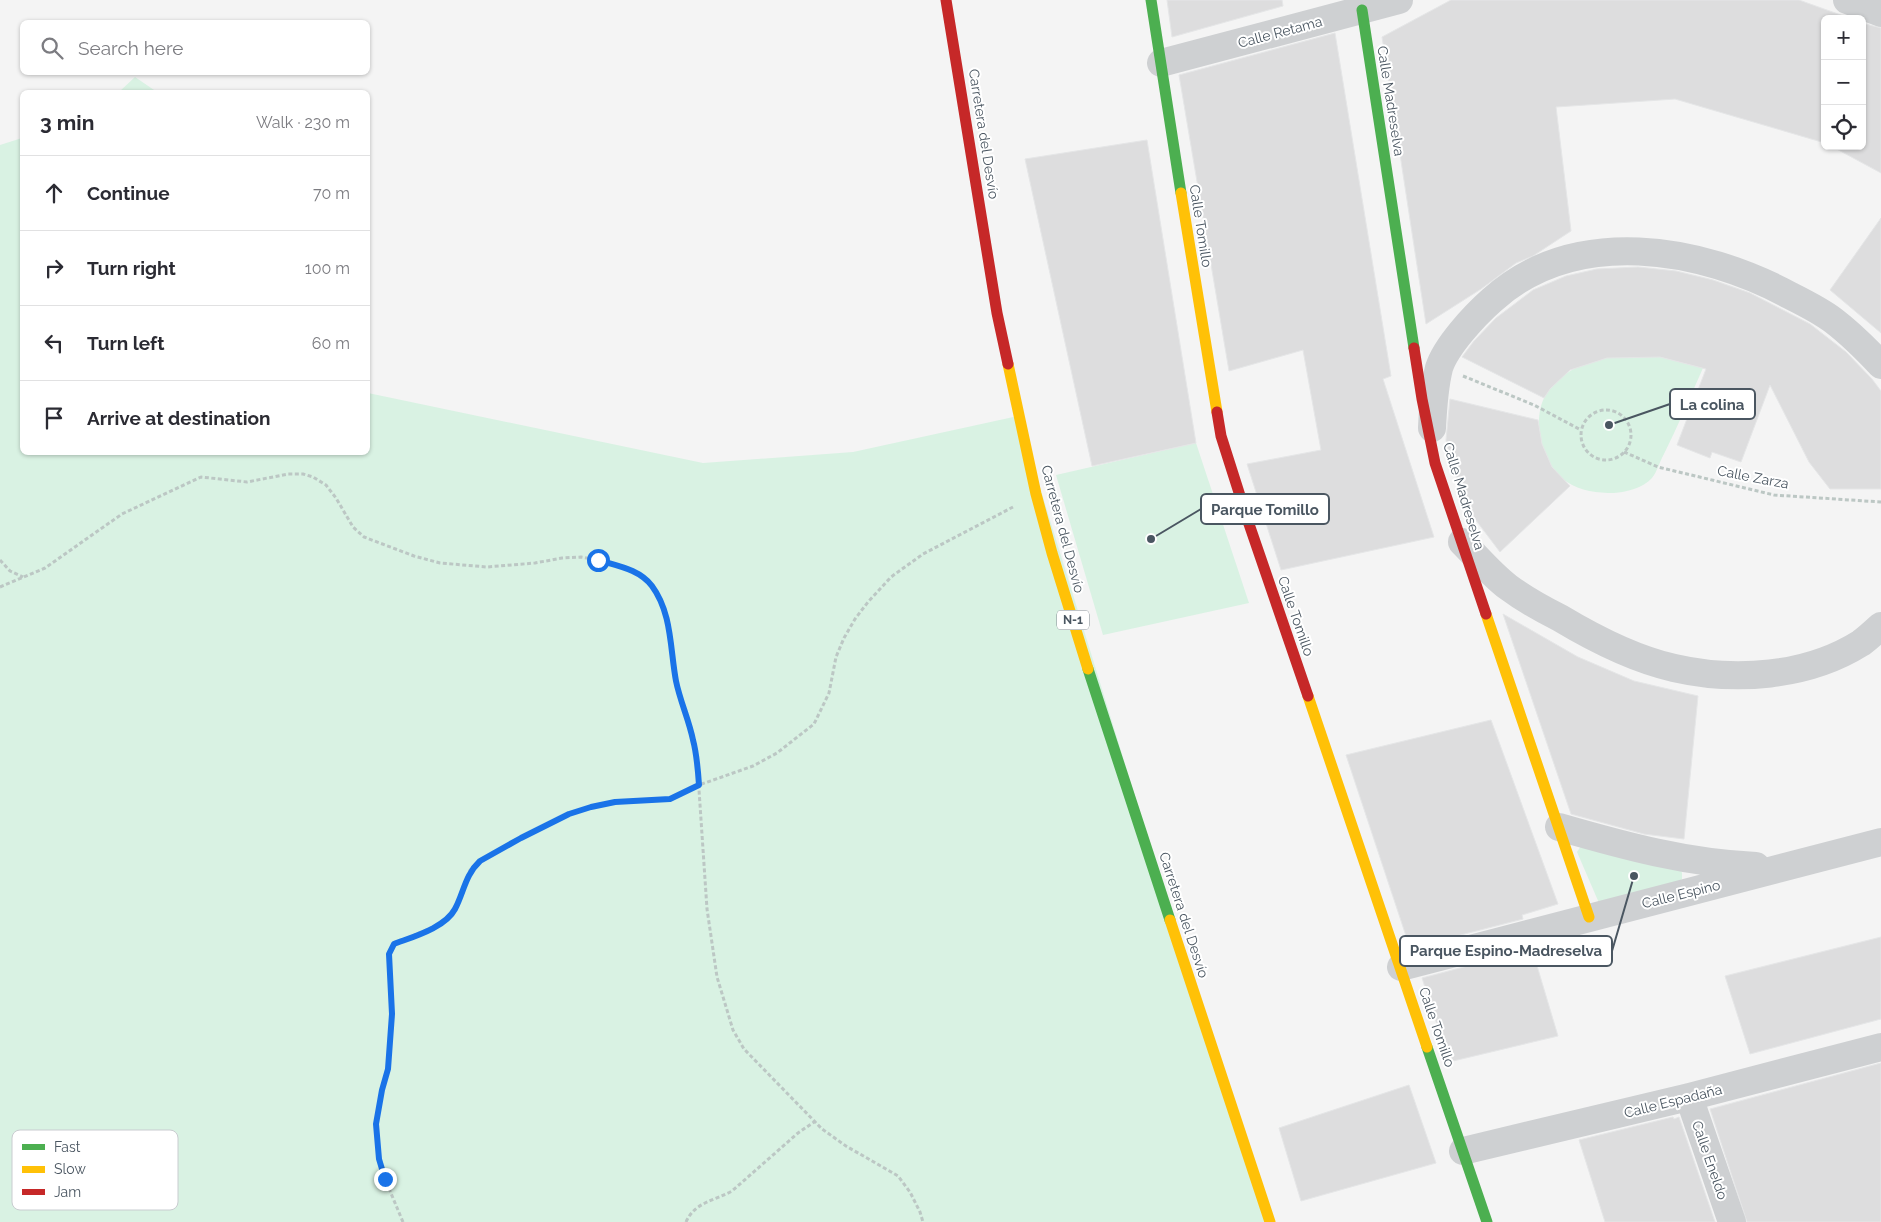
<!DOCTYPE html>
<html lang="en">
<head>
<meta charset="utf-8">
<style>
  body { margin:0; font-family:Raleway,sans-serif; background:#f7f7f7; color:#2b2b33 }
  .controls { position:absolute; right:15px; top:15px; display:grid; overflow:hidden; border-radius:8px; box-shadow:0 1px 4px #0004 }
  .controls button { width:45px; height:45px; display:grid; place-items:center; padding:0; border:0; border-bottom:1px solid #e1e1e2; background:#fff; color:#2b2b33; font:25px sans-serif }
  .stop { position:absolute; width:15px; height:15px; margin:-11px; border:4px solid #1a73e8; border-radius:50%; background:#fff }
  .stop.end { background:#1a73e8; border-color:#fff; box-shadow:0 1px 5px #0008 }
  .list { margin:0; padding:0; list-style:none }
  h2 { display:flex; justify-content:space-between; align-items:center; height:65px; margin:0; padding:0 20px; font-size:21px }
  h2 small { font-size:16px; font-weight:400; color:#7c7c81 }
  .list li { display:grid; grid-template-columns:32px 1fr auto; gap:15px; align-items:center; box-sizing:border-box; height:75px; padding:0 20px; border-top:1px solid #e1e1e2 }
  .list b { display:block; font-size:19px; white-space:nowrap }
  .list em { font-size:16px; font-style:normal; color:#7c7c81 }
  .icon { flex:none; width:28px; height:28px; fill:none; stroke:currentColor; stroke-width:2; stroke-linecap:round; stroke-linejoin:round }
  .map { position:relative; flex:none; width:1881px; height:1222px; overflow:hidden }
  .search { position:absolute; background:#fff; box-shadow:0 1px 4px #0004; left:20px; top:20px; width:350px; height:55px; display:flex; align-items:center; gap:12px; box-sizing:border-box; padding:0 18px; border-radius:8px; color:#7c7c81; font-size:19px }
  .panel { position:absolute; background:#fff; box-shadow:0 1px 4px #0004; left:20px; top:90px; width:350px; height:365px; border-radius:8px }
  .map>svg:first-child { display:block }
</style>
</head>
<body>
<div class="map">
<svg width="1881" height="1222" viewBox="0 0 1881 1222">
  <rect width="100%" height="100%" fill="#f4f4f4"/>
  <path fill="#d9f2e3" d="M 135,77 L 157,92 L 119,92 Z
    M 22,138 L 22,452 L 368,452 L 368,393 L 703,463 L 853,452 L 1018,416 L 1266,1222 L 0,1222 L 0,145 Z
    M 1660,357 L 1703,368 C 1690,397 1678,426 1664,454 C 1660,461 1657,472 1652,478 C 1643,488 1626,492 1614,493 C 1598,493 1580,491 1567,482 C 1542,465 1531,423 1545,396 C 1556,374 1584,362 1607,358 C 1624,355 1643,357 1660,357 Z
    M 1196,443 L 1249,603 L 1103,635 L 1056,475 Z
    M 1581,846 L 1679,866 L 1682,873 L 1682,879 L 1678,883 L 1599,903 L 1577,852 Z"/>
  <path fill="#ddddde" stroke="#e5e6e7" d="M 1167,0 L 1282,0 L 1283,6 L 1172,37 Z
    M 1451,0 L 1799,0 L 1852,19 L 1825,19 L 1825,143 L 1675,99 L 1556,107 L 1571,231 L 1533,256 L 1516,263 L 1481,289 L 1426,324 L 1382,37 Z
    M 1862,23 L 1881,28 L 1881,173 L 1831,146 L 1862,146 Z
    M 1335,33 L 1391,376 L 1383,379 L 1434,537 L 1281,570 L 1247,464 L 1321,450 L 1303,350 L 1229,371 L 1179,75 Z
    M 1147,140 L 1196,443 L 1092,466 L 1025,159 Z
    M 1881,218 L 1881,333 L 1830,290 Z
    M 1638,267 L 1676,271 L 1713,280 L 1750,293 L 1810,324 L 1846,352 L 1872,379 L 1881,391 L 1881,489 L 1830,489 L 1809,462 L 1770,385 L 1741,462 L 1712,452 L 1710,458 L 1677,445 L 1706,369 L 1660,357 L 1607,358 L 1570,370 L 1550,389 L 1544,398 L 1462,357 L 1474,341 L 1496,318 L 1533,290 L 1566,276 L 1597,269 Z
    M 1450,399 L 1538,420 L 1542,444 L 1552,467 L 1570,486 L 1500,552 L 1475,519 L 1464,499 L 1450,459 L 1446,440 Z
    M 1503,614 L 1578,657 L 1634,681 L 1698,696 L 1684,839 L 1644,834 L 1571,814 Z
    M 1491,720 L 1558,904 L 1522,915 L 1523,919 L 1410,948 L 1346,755 Z
    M 1881,937 L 1881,1019 L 1750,1054 L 1725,976 Z
    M 1532,949 L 1558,1036 L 1449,1062 L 1422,978 Z
    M 1881,1063 L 1881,1222 L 1747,1222 L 1710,1109 Z
    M 1409,1085 L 1436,1163 L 1301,1201 L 1279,1128 Z
    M 1673,1117 L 1674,1119 L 1679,1117 L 1715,1222 L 1605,1222 L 1579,1140 Z"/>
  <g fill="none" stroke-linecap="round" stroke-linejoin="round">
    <path stroke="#bcc7c4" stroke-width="3" stroke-dasharray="4 2.5" stroke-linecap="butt" d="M 1463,376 L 1534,405 L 1581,430
      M1581 435a25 25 0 1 1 50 0a25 25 0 1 1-50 0Z
      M 1624,452 L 1658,467 L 1774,495 L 1881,502
      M 0,560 L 10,571 L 23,577
      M 0,587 L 45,568 L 122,514 L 201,477 L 247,482 L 288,474 L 303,474 L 313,477 L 326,485 L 336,498 L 353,527 L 364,537 L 414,556 L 440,563 L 487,567 L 535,563 L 562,558 L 581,557 L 598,560 L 626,568 L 640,574 L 652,586 L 662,605 L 668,626 L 676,681 L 693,738 L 697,760 L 707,909 L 717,977 L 733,1030 L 744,1049 L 822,1129 L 846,1146 L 898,1176 L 910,1192 L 920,1212 L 923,1222
      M 403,1222 L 385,1179 L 379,1159 L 377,1140 L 376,1124 L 382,1090 L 388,1069 L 393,1014 L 389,954 L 394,944 L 440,924 L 454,911 L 470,870 L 480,861 L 521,838 L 569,814 L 591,807 L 615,802 L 670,799 L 699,785 L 753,766 L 777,753 L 814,724 L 829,693 L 836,657 L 844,638 L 855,619 L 868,602 L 891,577 L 923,554 L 1013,507
      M 686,1222 C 695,1202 714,1201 732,1191 L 798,1133 L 814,1122"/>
    <path stroke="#ced0d2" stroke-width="28" d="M 1847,0 L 1881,13
      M 1161,63 L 1399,0
      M 1432,428 C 1433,408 1434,388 1439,368 C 1446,346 1475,315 1492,300 C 1575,225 1701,247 1791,296 C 1805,303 1821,311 1834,321 C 1851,334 1866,349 1881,365
      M 1462,542 C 1477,557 1491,574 1508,587 C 1524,599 1542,609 1560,618 C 1595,639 1634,659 1674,668 C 1735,682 1807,677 1861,643 C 1868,638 1874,632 1881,626
      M 1559,827 C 1625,846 1687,863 1756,866
      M 1401,967 L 1881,842
      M 1689,1097 L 1732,1222
      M 1463,1151 L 1689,1097 L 1881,1047"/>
    <path stroke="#4caf50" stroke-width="11" d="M 1151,0 L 1181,193
      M 1362,10 L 1414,348
      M 1088,669 L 1170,920
      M 1427,1047 L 1487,1222"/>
    <path stroke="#ffc107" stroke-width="11" d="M 1181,193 L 1217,412
      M 1008,364 L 1036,494 L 1052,553 L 1088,669
      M 1486,614 L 1589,917
      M 1308,696 L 1427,1047
      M 1170,920 L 1270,1222"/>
    <path stroke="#c62828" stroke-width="11" d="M 946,0 L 997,313 L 1008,364
      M 1414,348 L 1422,399 L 1435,463 L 1486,614
      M 1217,412 L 1221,436 L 1249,524 L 1308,696"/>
  </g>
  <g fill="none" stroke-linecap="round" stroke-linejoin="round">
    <path stroke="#1a73e8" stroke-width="6" d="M 385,1179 L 379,1159 L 376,1124 L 382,1090 L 388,1069 L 392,1014 L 389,954 L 394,944 C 412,937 445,928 455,909 C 464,892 465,875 480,861 L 521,838 L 569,814 L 591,807 L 615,802 L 670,799 L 699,785 C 698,770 697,755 693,740 C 689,720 680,701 676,681 C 670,649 672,613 652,586 C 639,569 617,566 598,560"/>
  </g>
  <g text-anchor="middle" stroke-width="4" stroke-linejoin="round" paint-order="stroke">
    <rect fill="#fff" stroke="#808990" stroke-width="1" x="1057" y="610.5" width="32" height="19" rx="4"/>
    <g font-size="12" font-weight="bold" fill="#4a5661">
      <text x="1073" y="624">N-1</text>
    </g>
    <g font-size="14" fill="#4a5661" stroke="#fff">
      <text transform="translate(1280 32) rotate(-15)" y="5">Calle Retama</text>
      <text transform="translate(1391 101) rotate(81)" y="5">Calle Madreselva</text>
      <text transform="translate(984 134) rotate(81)" y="5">Carretera del Desvío</text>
      <text transform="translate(1201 226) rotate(81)" y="5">Calle Tomillo</text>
      <text transform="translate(1753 477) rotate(11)" y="5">Calle Zarza</text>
      <text transform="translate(1464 496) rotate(73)" y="5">Calle Madreselva</text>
      <text transform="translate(1063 529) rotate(75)" y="5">Carretera del Desvío</text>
      <text transform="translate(1296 616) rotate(71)" y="5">Calle Tomillo</text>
      <text transform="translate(1681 894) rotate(-14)" y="5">Calle Espino</text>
      <text transform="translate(1184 915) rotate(72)" y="5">Carretera del Desvío</text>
      <text transform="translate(1437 1027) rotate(71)" y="5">Calle Tomillo</text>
      <text transform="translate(1673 1101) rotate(-14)" y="5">Calle Espadaña</text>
      <text transform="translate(1710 1160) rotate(71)" y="5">Calle Eneldo</text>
    </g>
  </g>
  <rect x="12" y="1130" width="166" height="80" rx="8" fill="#fff" stroke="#c9ccd0" stroke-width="1"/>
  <rect x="22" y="1144" width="23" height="6" fill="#4caf50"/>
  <rect x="22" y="1166" width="23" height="7" fill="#ffc107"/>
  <rect x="22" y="1189" width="23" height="6" fill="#c62828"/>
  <g font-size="14" fill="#4a5661">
    <text x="54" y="1152">Fast</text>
    <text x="54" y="1174">Slow</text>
    <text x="54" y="1197">Jam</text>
  </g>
  <path fill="none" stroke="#4a5661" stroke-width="2" d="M1609 425L1670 404M1151 539L1201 509M1634 876L1612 951"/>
  <g fill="#4a5661" stroke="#fff" stroke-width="2">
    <circle cx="1609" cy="425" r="5"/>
    <circle cx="1151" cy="539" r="5"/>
    <circle cx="1634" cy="876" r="5"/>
  </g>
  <g fill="#fff" stroke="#4a5661" stroke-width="2">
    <rect x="1670" y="389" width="85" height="30" rx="5"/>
    <rect x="1201" y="494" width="128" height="30" rx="5"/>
    <rect x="1400" y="936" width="212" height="30" rx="5"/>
  </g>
  <g font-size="15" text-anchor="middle" font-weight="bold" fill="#4a5661">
    <text x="1712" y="410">La colina</text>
    <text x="1265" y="515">Parque Tomillo</text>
    <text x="1506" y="956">Parque Espino-Madreselva</text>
  </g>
</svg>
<div class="controls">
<button>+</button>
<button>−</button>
<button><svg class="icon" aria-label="locate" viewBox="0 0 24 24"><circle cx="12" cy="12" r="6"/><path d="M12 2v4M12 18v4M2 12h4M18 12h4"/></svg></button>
</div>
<div class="stop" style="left:598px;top:560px"></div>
<div class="stop end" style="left:385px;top:1179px"></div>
<div class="search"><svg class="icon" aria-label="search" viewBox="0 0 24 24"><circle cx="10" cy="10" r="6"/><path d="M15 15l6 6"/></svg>Search here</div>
<section class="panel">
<h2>3 min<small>Walk · 230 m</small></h2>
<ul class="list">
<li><svg class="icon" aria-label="ahead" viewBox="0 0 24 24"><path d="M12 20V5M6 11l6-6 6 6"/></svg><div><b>Continue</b></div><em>70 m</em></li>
<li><svg class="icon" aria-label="right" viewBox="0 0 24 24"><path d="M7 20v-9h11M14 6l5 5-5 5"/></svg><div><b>Turn right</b></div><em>100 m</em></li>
<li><svg class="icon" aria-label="left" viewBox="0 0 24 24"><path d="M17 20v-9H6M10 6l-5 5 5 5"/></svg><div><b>Turn left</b></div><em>60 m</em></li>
<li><svg class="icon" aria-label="arrive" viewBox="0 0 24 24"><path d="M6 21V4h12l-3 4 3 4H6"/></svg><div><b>Arrive at destination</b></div></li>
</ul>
</section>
</div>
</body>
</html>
